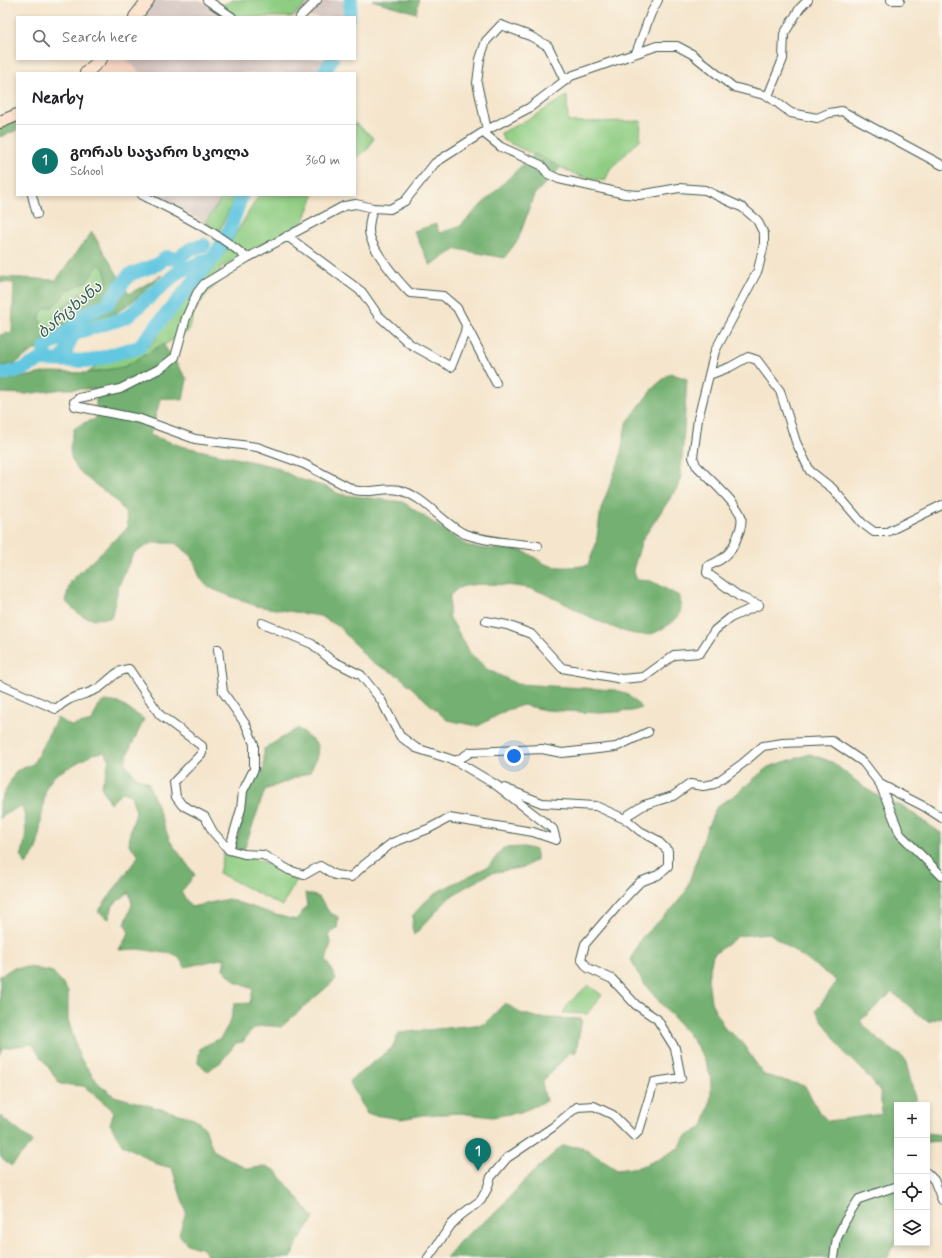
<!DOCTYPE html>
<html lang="en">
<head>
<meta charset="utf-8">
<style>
  body { margin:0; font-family:Mynerve,"Noto Sans Georgian",sans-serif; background:#f2f2f2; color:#202124 }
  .controls { position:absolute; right:12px; bottom:12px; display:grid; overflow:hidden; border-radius:0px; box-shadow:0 2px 6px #0003 }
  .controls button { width:36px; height:36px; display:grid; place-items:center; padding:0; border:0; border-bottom:1px solid #e0e0e0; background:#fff; color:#202124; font:20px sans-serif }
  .you { position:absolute; left:514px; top:756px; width:14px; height:14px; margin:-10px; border:3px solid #fff; border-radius:50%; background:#1a73e8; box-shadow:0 0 0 6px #1a73e833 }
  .badge { display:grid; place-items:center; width:26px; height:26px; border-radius:50%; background:#0f766e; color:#fff; font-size:13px; font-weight:700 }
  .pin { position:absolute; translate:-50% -33px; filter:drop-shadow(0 1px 2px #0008) }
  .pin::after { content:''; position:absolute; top:21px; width:14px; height:12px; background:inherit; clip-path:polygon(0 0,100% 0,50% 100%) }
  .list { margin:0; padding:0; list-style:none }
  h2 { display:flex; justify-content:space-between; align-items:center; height:52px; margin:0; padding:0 16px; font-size:17px }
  h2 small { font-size:13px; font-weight:400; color:#757577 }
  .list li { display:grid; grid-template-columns:26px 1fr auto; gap:12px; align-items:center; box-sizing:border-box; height:72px; padding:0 16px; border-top:1px solid #e0e0e0 }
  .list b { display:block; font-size:15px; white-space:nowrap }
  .list p { margin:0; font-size:13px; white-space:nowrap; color:#757577 }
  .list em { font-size:13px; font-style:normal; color:#757577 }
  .icon { flex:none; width:22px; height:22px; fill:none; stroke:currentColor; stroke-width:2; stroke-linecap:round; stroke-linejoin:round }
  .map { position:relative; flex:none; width:942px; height:1258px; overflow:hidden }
  .search { position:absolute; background:#fff; box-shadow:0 2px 6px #0003; left:16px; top:16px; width:340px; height:44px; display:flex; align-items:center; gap:10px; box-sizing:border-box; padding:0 14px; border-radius:0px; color:#757577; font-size:15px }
  .panel { position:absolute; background:#fff; box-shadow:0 2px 6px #0003; left:16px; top:72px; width:340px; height:124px; border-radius:0px }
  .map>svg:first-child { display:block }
</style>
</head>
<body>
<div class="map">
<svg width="942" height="1258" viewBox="0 0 942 1258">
  <rect width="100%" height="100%" fill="#fbf7ec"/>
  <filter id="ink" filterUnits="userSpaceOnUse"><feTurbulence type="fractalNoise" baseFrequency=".025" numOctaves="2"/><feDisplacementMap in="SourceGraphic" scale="8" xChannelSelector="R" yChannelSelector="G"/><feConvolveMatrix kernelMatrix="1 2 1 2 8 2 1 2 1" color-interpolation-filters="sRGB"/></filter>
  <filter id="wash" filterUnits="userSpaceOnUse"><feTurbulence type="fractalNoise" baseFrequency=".012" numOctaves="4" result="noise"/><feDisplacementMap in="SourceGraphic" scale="16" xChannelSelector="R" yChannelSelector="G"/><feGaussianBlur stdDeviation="0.9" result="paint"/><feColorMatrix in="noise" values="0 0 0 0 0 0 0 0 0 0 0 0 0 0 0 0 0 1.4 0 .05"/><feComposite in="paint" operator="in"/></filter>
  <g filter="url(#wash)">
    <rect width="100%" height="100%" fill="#f5e5cc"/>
    <path fill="#f5d3c1" d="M 106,59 L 126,59 L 140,73 L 94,73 Z"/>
    <path fill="#d1c0bc" d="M 152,0 L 200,0 L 225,17 L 139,17 Z
      M 310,0 L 344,0 L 342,17 L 292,17 Z
      M 126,59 L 325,59 L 317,73 L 140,73 Z
      M 154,195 L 224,195 L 205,223 Z"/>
    <path fill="#8fcd83" stroke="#57855c" d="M 233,0 L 283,0 L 293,2 L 310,0 L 292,17 L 237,17 L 219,5 L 225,4 Z
      M 567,96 L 568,122 L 641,121 L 640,140 L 610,169 L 605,181 L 579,176 L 503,140 L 501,133 L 536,115 Z
      M 355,123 L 374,138 L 368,149 L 355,159 Z
      M 224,195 L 236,195 L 219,232 L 205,223 Z
      M 259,195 L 314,195 L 304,221 L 220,268 L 223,278 L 208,292 L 195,310 L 189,331 L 124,367 L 87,373 L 105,360 L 119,359 L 143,351 L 155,340 L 166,319 L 185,296 L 207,276 L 221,258 Z
      M 99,263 L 104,269 L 108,280 L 101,287 L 90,289 L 58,324 L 50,328 L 42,324 L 39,319 C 41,310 45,307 53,307 L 67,291 L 87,281 Z
      M 224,852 L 262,861 L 280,870 L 297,880 L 282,906 L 219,873 Z
      M 588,985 L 602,995 L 587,1014 L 563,1013 L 568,1004 Z"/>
    <path fill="#73b071" stroke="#497652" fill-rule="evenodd" d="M 372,0 L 419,0 L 416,13 Z
      M 17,120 L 17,130 L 0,137 L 0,127 Z
      M 535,154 L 561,167 L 534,195 L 518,240 L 504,258 L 457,249 L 430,265 L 414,231 L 436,224 L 439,233 L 459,227 L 522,165 Z
      M 92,232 L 129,294 L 162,275 L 137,298 L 116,313 L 99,321 L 77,328 L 54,348 L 34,350 L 14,364 L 0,366 L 0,335 L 12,332 L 14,283 L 0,282 L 0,277 L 56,280 ZM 99,264 L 104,269 L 108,281 C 99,289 90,289 79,294 C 73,298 67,304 61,308 L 58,324 L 50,328 L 42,324 L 39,319 C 41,310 45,307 53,307 L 67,291 L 87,281 Z
      M 163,344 L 187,379 L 183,400 L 161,398 L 150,435 L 181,446 L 276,467 L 296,478 L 329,488 L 339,494 L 403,502 L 466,545 C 483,551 500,548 518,550 C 529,552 536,559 545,564 C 555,569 578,567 588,565 L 596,544 L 601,509 L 620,458 L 626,424 L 653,388 L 670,373 L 687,379 L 681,477 L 677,488 L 642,540 L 633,570 L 637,580 L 651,581 L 679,596 C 683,608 681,617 670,624 C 665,627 659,631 654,633 C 623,644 562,597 532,589 C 515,585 474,581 459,588 C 456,589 453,593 450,595 L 449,616 L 470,653 L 487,669 L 517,684 L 616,690 L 627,694 L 642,708 L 632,711 L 600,713 L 545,710 L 523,705 L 507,710 L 478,726 L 447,720 L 399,676 L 370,661 L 338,626 L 320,616 L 256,606 L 217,591 L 207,586 L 200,578 L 192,556 L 175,543 L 151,543 L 133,554 L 119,585 L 111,618 C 84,620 84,619 65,601 L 71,581 L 128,527 C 128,490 72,485 70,450 C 70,444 73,435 74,429 L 83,423 L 96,419 L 96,389 L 63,389 L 26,394 L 0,393 L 0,377 L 19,378 L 47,372 L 87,373 L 124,367 Z
      M 106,701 L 119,703 L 144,719 C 138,734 129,747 125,763 L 137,778 L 148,782 L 170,841 L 195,875 L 181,892 L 191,907 L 228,899 L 276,915 L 296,920 L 307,906 L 305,893 L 319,897 L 329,912 L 338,917 L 337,929 L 328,935 L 331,944 L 326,960 L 336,979 L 281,1027 C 261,1025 255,1023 243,1042 L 236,1043 L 221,1062 L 207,1071 L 198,1062 L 200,1048 L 221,1038 L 231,1020 L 234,1004 L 250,1003 L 253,989 L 236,982 L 223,969 L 225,958 L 185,967 L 177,955 L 139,949 L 119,950 L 129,933 L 125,924 L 132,904 L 129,892 L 113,905 L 109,919 L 98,912 L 139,855 L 129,845 L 130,832 L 136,812 L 131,795 L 122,792 L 110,804 L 101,786 L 106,774 L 109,758 L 104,752 L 93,754 L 55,775 L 46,787 L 37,849 L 26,865 L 21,857 C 26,840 28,823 22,806 L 8,812 L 0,818 L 0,801 L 16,771 L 33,764 L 57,718 L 71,726 L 92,721 L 99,705 Z
      M 298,728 L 318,745 L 317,757 L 310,772 L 265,790 L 244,850 L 234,849 L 245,807 L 246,792 L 255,772 L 264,771 L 264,749 Z
      M 810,754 L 832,762 L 865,788 L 883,799 L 904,807 L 942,834 L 942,1017 L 928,1022 L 892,992 L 860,1021 L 880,1041 L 905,1059 L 917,1105 L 897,1105 L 897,1243 L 891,1248 L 888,1258 L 446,1258 L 461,1240 L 496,1212 L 528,1177 L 562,1146 L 582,1147 L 617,1170 L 639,1167 L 659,1159 L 680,1147 L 684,1138 L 703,1127 C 707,1114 712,1100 711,1085 C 710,1045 662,1010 641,979 C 637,973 635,966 631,960 L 641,938 L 673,908 L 686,891 L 707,828 L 717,806 L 735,795 L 768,767 ZM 769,933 L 837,981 L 816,1011 L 846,1055 L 861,1068 L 880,1091 L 882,1114 L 828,1121 L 819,1112 L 805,1086 L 764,1075 L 740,1040 L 725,1029 L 711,1002 L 708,978 L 713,955 L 738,936 Z
      M 524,847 L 536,850 L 536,860 L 525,867 L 491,873 L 464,888 L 450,897 L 414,935 L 412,927 L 413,915 L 426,901 L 439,891 L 489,866 L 503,848 Z
      M 30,967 L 53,972 L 68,991 L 68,1020 L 80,1058 L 98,1083 L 114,1096 L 194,1118 L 205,1128 L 213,1150 L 247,1169 L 266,1166 L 276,1171 L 314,1218 L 298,1242 L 291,1258 L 209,1258 L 202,1249 L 187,1244 L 179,1234 L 186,1212 L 172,1168 L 157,1164 L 122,1144 L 110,1124 L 114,1111 L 84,1086 L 60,1084 L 32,1044 L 2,1048 L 0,1054 L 0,976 L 13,968 Z
      M 505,1003 L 520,1013 L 540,1018 L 582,1019 L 576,1052 L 570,1052 L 542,1082 L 546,1101 L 521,1112 L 492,1117 L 460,1113 L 423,1115 L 401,1119 L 367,1114 L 349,1081 L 392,1048 L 399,1033 L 484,1024 Z
      M 0,1116 L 33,1142 L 11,1166 L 0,1156 Z
      M 927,1133 L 942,1135 L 942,1141 L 927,1142 Z"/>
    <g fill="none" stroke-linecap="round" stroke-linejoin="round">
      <path stroke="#62c7e0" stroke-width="14" d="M 349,17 L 351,0
        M 324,73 L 332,59
        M 44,360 L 45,348 L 65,334 L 85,314 L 107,304 L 129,275 L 158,264 L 166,257 L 177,259 L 190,249 L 204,245
        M 62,360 C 66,353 68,344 72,337 C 79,328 116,323 128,316 L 178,272 L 212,258
        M 0,373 L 8,373 L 23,369 L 40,360 L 91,361 L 127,350 L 138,348 L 214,257 L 230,229 L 242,195"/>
    </g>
  </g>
  <g filter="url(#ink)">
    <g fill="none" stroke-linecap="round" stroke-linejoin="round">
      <g stroke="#3f564b" stroke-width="10">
        <path id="street" d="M 207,0 L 232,17
          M 891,0 L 900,0
          M 300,17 L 317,0
          M 636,53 L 651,13 L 658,0
          M 768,96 L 783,59 L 784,34 L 800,8 L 808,0
          M 487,130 L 477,83 L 480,59 L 486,41 L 501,25 L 530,36 L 548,46 L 565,81
          M 485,131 L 529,108 L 571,76 L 657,46 L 677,46 L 692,54 L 733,87 L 768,96 L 791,113 L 817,118 L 829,113 L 842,111 L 942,165
          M 32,195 L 37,214
          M 142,195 C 178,213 216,231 247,258
          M 287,236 L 362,292 L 378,315 L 410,344 L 451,367 L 465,332 L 466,325 L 457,308 L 443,296 L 410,293 C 398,281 369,247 369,230 C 369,223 371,215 373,208
          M 466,325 L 496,383
          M 709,375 L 730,367 L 748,357 L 757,360 L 780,391 L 796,442 L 810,471 L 833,489 L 862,523 L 874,532 L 887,532 L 942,505
          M 538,546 C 514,543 488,542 465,534 C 444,525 423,495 399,490 C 385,487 369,494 354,490 L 304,464 L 257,447 L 195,439 L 140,419 L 75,406 L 74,402 L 79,398 L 120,389 L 161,368 L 175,357 L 186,318 L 197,293 L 204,284 L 247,258 L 344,206 L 356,204 L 373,208 L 390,209 L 405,201 L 435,163 L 485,131 L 486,135 L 501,147 L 541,165 L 548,174 L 559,179 L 625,194 L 639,195 L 679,188 L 705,190 L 743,208 L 757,220 L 764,234 L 764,244 L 758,270 L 715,351 L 698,419 L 693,457 L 696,465 C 707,477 736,502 741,516 C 743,524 739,533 736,540 C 731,554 722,560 708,566 L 707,573 L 740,597 L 759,605
          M 486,621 L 507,625 L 531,634 L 562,668 L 622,679 L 644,677 L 674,655 L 700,653 L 715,630 L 730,618 L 759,605
          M 218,649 L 223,692 L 246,725 L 254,744 L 254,769 L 243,791 L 241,809 L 229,850
          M 0,685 L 56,709 C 71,695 78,698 95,690 C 108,684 114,670 129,669 L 160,715 L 202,746 L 202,753 L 174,782 L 176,797 L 182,805 L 205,817 L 213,832 L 229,850 L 244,854 L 263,855 L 289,870 L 304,875 L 320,866 L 335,875 L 351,877 L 364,865 L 392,843 L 428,829 L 449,818 L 533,832 L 556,840 L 553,829 L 496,785 L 456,761 L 416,748 L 400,736 L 381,700 L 361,675 L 331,660 L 312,644 L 262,623
          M 456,761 L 471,752 L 542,749 L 562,753 L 616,747 L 648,732
          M 880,784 L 900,834 L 942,876
          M 504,788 L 542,803 L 596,806 L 627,820
          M 927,1173 L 934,1180 L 942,1200
          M 428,1258 L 451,1225 L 461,1215 L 481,1200 L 487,1189 L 491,1177 L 507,1158 L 553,1127 L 577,1107 L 594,1106 L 613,1115 L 634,1136 L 639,1131 L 654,1082 L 681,1078 L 675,1048 L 657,1019 L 636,1005 L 612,979 L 588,968 L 581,959 L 585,944 L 620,903 L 640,882 L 658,875 L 668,866 L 668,851 L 657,840 L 640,831 L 627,820 L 628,815 L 644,805 L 673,796 L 690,784 L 703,786 L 714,784 L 742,764 L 763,746 L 783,743 L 832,741 L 863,762 L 880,784 L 925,807 L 942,818
          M 834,1258 L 837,1238 L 845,1221 L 859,1199 L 897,1186"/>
      </g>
      <g stroke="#3f564b" stroke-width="14">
        <path id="secondary" d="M 135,17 L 148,0
          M 86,73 L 101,59
          M 0,122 L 17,115"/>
      </g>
      <use href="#street" stroke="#fff" stroke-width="8"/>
      <use href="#secondary" stroke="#fde4d1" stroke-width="12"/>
    </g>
  </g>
  <g text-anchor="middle" stroke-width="3" stroke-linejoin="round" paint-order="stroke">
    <g font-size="16" font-style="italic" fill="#30605f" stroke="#fbf7ec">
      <text transform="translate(69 309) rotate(-40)" y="6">ბარცხანა</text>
    </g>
  </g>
</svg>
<div class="controls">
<button>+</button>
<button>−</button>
<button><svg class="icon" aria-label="locate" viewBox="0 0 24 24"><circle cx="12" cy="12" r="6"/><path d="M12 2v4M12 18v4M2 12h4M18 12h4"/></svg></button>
<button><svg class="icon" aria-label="layers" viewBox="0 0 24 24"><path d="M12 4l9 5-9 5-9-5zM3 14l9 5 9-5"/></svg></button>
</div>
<div class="you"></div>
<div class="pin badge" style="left:478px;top:1171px">1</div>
<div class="search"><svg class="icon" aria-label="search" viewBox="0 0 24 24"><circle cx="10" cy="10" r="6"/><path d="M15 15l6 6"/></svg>Search here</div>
<section class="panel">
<h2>Nearby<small></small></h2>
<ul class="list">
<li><span class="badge">1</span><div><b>გორას საჯარო სკოლა</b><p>School</p></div><em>360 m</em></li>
</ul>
</section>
</div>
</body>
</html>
